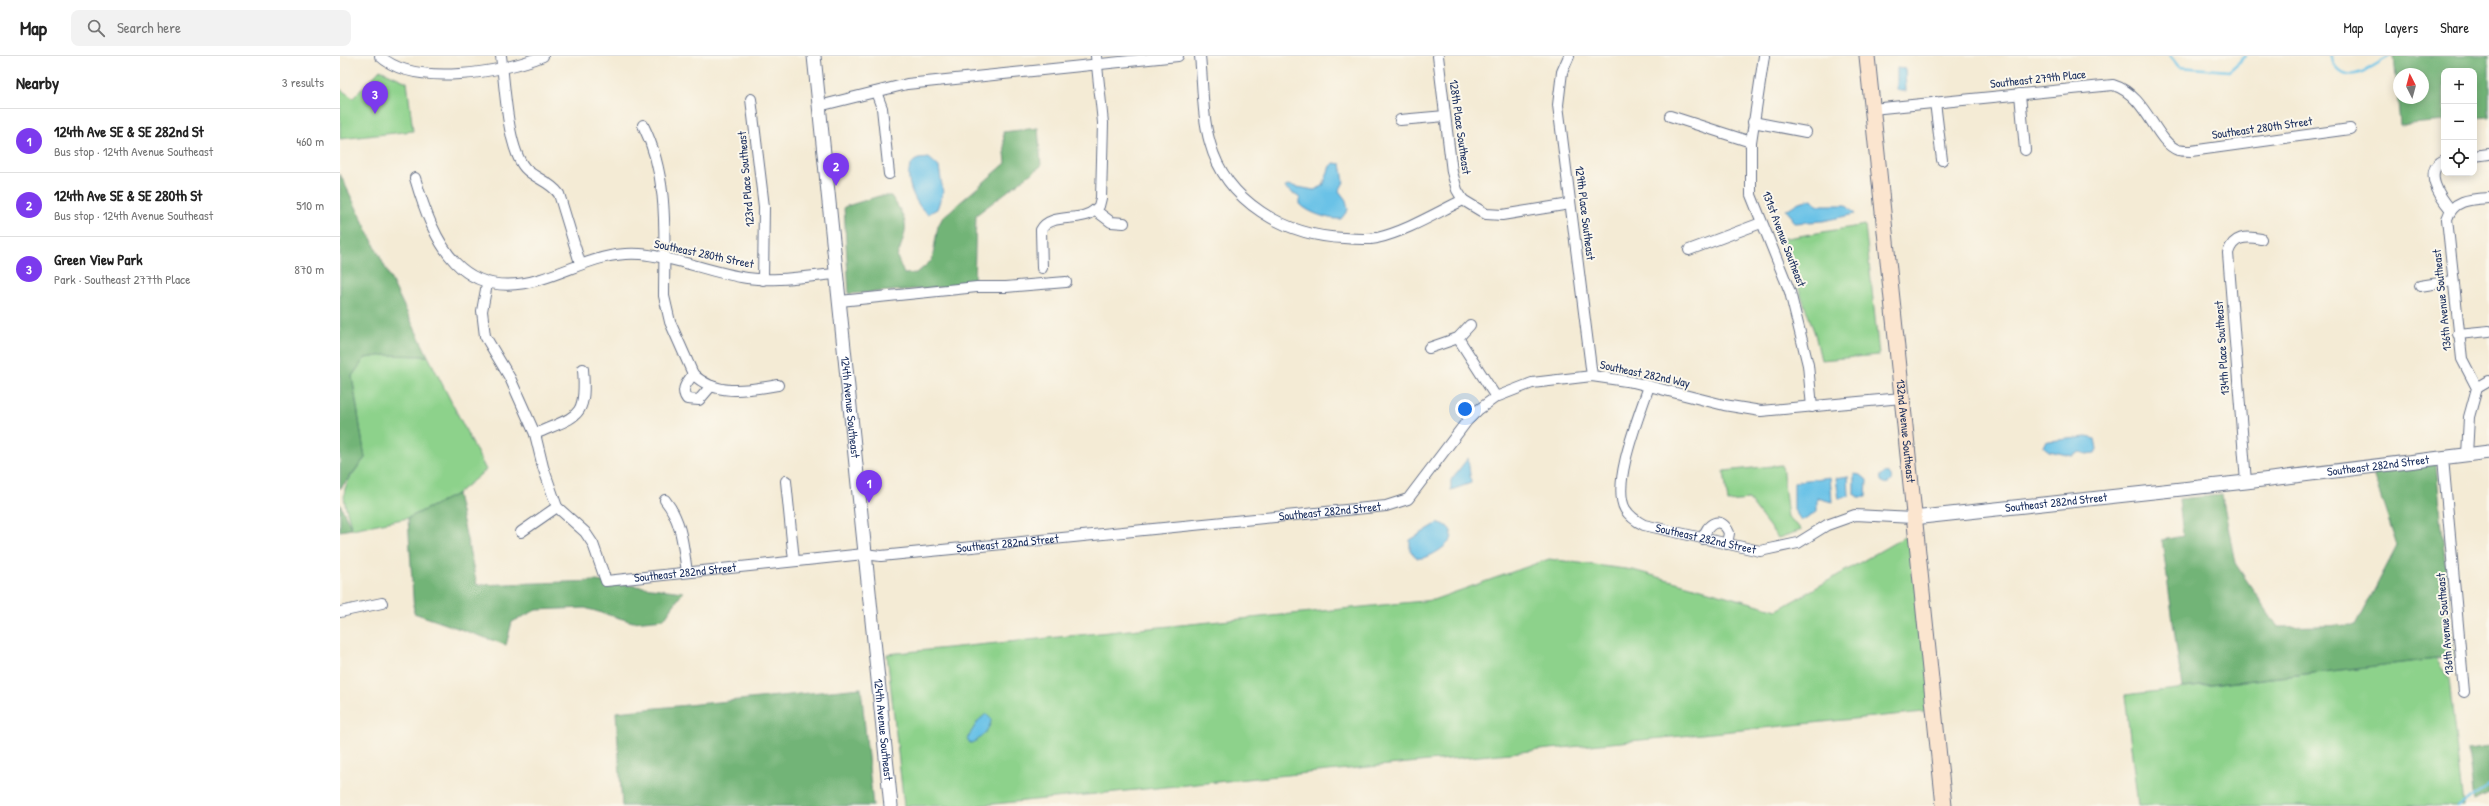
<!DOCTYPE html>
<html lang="en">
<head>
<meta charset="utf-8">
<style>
  body { margin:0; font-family:"Patrick Hand",sans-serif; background:#f2f2f2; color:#222 }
  .controls { position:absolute; right:12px; top:12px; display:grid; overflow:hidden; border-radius:8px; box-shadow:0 2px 10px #0003 }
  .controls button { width:36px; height:36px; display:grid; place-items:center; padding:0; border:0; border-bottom:1px solid #e0e0e0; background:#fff; color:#222; font:20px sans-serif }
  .compass { position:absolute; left:2053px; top:12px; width:36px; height:36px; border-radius:50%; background:#fff; box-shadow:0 2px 10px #0003; rotate:354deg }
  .you { position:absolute; left:1125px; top:353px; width:14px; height:14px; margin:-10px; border:3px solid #fff; border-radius:50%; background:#1a73e8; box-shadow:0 0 0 6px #1a73e833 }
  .badge { display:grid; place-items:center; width:26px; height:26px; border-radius:50%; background:#7c3aed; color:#fff; font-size:13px; font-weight:700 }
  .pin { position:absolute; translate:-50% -33px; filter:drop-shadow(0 1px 2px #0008) }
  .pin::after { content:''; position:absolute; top:21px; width:14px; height:12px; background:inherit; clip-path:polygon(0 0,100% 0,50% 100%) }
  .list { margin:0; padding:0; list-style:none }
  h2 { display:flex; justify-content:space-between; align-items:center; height:52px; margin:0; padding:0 16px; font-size:17px }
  h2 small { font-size:13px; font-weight:400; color:#767676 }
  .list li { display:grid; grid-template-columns:26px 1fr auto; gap:12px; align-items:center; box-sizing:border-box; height:64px; padding:0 16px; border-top:1px solid #e0e0e0 }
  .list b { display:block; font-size:15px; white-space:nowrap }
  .list p { margin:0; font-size:13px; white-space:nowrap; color:#767676 }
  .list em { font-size:13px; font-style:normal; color:#767676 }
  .icon { flex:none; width:22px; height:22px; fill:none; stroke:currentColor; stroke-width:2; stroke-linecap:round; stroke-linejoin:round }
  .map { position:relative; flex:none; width:2149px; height:750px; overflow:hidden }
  header { display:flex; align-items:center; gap:24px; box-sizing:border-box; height:56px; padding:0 20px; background:#fff; border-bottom:1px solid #e0e0e0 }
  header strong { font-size:19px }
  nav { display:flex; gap:22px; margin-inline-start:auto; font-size:14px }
  .search { width:280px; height:36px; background:#f2f2f2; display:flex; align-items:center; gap:10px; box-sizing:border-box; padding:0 14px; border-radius:8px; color:#767676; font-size:15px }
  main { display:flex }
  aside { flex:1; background:#fff }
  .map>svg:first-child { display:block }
</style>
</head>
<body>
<header>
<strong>Map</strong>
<div class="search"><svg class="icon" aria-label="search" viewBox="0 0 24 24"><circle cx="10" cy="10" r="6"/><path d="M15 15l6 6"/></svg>Search here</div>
<nav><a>Map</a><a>Layers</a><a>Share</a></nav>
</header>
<main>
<aside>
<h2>Nearby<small>3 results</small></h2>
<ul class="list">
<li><span class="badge">1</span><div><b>124th Ave SE &amp; SE 282nd St</b><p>Bus stop · 124th Avenue Southeast</p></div><em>460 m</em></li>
<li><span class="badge">2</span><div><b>124th Ave SE &amp; SE 280th St</b><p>Bus stop · 124th Avenue Southeast</p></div><em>510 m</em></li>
<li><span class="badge">3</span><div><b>Green View Park</b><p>Park · Southeast 277th Place</p></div><em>870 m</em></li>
</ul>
</aside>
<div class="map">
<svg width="2149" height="750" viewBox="0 0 2149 750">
  <rect width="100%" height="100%" fill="#fbf7ec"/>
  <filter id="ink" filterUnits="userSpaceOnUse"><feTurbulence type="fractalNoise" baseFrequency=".025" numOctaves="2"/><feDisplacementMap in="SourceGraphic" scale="8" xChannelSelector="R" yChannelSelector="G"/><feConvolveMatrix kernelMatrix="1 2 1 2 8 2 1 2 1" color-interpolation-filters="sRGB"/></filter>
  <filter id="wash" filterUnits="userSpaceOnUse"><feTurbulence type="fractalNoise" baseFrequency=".012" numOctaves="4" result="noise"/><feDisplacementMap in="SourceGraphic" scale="16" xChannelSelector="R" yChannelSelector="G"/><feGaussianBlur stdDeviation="0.9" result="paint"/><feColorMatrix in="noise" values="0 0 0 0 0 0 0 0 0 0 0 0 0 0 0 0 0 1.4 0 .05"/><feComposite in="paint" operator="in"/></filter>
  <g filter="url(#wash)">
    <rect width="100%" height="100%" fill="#f4ebd5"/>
    <path fill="#8dd28b" stroke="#548074" d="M 40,14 L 67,26 L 73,75 L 0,83 L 0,33 L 13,42 Z
      M 1525,169 L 1539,299 L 1481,304 L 1475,278 L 1441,183 Z
      M 46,299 L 88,300 L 146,414 L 117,438 L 68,462 L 12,473 C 0,433 0,434 25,402 L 12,320 L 25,302 Z
      M 1442,409 L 1448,462 L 1462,474 L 1438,482 L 1409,444 L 1388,446 L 1384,415 Z
      M 1575,475 L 1594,655 L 634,750 L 564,750 L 547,598 L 1093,544 L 1209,503 L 1293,514 L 1437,554 Z
      M 2096,603 L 2109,623 L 2123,750 L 1798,750 L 1785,639 Z"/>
    <path fill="#72b477" stroke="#46726a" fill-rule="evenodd" d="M 2054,0 L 2149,0 L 2149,61 L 2134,62 L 2134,15 L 2104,15 L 2104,65 L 2060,69 ZM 2059,18 L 2083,18 L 2083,42 L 2059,42 Z
      M 698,72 L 701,110 L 636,159 L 634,229 L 509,238 L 504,151 L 539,140 L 551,140 C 570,168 568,170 557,201 L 564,218 L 577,217 L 592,204 L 598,170 L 603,161 L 666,107 L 663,76 Z
      M 0,118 L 88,300 L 46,299 L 25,302 L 12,320 L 25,402 L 0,433 Z
      M 2096,408 L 2114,601 L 1842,632 L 1822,484 L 1843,480 L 1839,443 L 1882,439 L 1895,507 L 1938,571 L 2016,569 L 2057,490 L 2033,418 Z
      M 117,438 L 137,529 L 256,525 L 343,536 L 324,563 L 293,566 L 245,552 L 196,554 L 172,566 L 166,589 L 74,557 L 68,462 Z
      M 0,448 L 12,473 L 0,475 Z
      M 521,632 L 533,750 L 282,750 L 276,656 Z
      M 2149,691 L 2149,738 L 2134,745 L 2128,694 Z"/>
    <path fill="#6ac2e7" stroke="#4278a2" d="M 1557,12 L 1565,13 L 1566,35 L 1560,35 L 1557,33 Z
      M 589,102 L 599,111 L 603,136 L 597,153 L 588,158 C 575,151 559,113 576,104 C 579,102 585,103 589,102 Z
      M 994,107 L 1001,108 L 1004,126 L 999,135 L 1006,144 L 1008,154 L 1001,163 C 990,164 968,157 960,148 L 960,142 L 945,132 L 947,129 L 974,134 L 983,130 L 990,110 Z
      M 1472,143 L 1477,149 L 1506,149 L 1515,158 L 1483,165 L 1454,167 L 1452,161 L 1446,154 L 1459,146 Z
      M 1747,381 L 1755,383 L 1757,393 L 1755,397 L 1747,398 L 1740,396 L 1732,400 L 1709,395 L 1704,391 L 1706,386 L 1709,385 Z
      M 1128,402 L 1131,427 L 1111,434 L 1111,424 Z
      M1540.5 422a5.5 5.5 0 1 1 11 0a5.5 5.5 0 1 1-11 0Z
      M 1514,418 L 1521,419 L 1527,424 L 1526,441 L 1518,441 L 1514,438 Z
      M 1508,420 L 1509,440 L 1499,443 L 1496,422 Z
      M 1490,421 L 1492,446 L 1477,442 L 1477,455 L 1466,463 L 1461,464 L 1454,454 L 1454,427 L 1459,425 Z
      M 1098,467 C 1106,467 1116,476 1110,485 C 1103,493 1087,504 1076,502 L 1070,494 L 1070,484 Z
      M 646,658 L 651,663 C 652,671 638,687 630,687 L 627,683 L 638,665 Z"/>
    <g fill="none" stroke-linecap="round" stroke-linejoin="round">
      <path stroke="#6ac2e7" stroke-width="2.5" d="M 1830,0 L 1839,11 L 1889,15 L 1906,0
        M 1990,0 C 2005,34 2027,13 2050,0
        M 2118,750 L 2149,730"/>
    </g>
  </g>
  <g filter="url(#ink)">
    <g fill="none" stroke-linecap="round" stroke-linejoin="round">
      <g stroke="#677188" stroke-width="12">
        <g id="minor">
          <path d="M 40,0 C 74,32 164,16 203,0"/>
          <path d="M 161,0 C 165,29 167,92 185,112 C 195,123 210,125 219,138 L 240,207"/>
          <path d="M 860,0 C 863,28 862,60 870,87 C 886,146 946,180 1004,182 C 1014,183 1027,184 1037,182 C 1067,175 1096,157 1123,144 L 1146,158 L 1162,159 L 1230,148"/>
          <path d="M 1098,0 L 1112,116 L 1117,134 L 1123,144"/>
          <path d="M 1229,0 L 1222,16 L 1218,49 L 1252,320"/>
          <path d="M 1424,0 L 1411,86 L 1411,139 L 1450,236 L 1468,309 L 1472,351"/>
          <path d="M 536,36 L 542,52 L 549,118"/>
          <path d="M 1680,38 L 1685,94"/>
          <path d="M 411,43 L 424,151 L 423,224"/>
          <path d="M 1595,46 L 1602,104"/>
          <path d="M 479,50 L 567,28 L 838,0"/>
          <path d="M 1532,53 L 1773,29 C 1807,39 1815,86 1838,94 C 1842,95 1847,95 1851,95 L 2010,73"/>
          <path d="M 1330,60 L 1411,86"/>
          <path d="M 1060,64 L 1105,60"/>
          <path d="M 1413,66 L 1466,76"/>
          <path d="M 303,69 C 330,123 324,182 324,240 L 330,266 L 353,318 C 376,341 408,334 438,329"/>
          <path d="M 2134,100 L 2149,98"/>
          <path d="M 2104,104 C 2082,115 2100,141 2111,154"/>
          <path d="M 75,122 C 94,187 121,248 201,223 C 234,213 264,195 300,198 C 337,201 371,217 407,222 C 436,226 468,220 497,218"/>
          <path d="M 755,154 L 759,150 L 761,142 L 763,67 L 756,0"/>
          <path d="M 1349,194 L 1421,167"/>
          <path d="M 702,212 L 701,174 C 710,156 741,167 755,154 L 771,166 L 784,167"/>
          <path id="s1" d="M 147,228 L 142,255 L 145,280 L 170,322 L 195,378 L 203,411 L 217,451 L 245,476 L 253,488 L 266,525 L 524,498 L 541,500 L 1046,450 L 1068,443 L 1127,365 L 1138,354 L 1156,341 L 1192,327 L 1252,320 L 1293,326 L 1384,349 L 1421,355 L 1562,342"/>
          <path d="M 2080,230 L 2112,225"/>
          <path d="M 500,245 L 637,231 L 666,231 L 726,226"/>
          <path d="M 2118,278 L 2149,275"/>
          <path d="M 1118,282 L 1156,341"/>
          <path d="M 1089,292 L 1118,282 L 1130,269"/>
          <path d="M 353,318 C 347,327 340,333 347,343 L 359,344 L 371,330"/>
          <path id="s2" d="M 1309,330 C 1300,358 1271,427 1285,453 C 1290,461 1296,465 1304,469 L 1420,495 L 1458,487 L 1487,469 L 1515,459 L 1573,462"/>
          <path d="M 2137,332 L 2149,325"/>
          <path d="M 195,378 C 237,359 247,364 243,313"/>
          <path d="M 2127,399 L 2129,361 L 2137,332 L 2122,303 L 2107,163 C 2113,143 2132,143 2149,142"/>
          <path d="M 2103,402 L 2124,636"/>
          <path d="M 446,425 L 454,505"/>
          <path d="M 1906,426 L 1888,197 C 1893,180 1906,180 1921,183"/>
          <path d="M 325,444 C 342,465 343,490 347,516"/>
          <path d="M 181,476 L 217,451"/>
          <path d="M 1363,483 C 1366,468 1381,458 1389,477 L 1387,488"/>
          <path d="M 0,556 L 42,547"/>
        </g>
      </g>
      <g stroke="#677188" stroke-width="15">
        <g id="tertiary">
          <path id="s3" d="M 474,0 L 551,750"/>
          <path id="s4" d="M 1573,462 L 1906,426 L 2149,396"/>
        </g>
      </g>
      <g stroke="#677188" stroke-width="17">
        <g id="secondary">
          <path id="s5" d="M 1527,0 L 1604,750"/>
        </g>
      </g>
      <use href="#minor" stroke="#fff" stroke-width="10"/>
      <use href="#tertiary" stroke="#fff" stroke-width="13"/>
      <use href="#secondary" stroke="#fbe5cf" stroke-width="15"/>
    </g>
  </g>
  <g text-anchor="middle" stroke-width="4" stroke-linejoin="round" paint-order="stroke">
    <g font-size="12" fill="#1b2f5e" stroke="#fbf7ec">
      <text transform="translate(1698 23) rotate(-6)" y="4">Southeast 279th Place</text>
      <text transform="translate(1120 71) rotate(82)" y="4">128th Place Southeast</text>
      <text transform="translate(1922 72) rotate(-8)" y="4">Southeast 280th Street</text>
      <text transform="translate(406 123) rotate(-95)" y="4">123rd Place Southeast</text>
      <text transform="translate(1245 157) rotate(83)" y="4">129th Place Southeast</text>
      <text transform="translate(1444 183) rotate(69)" y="4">131st Avenue Southeast</text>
      <text transform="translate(364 198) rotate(12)" y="4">Southeast 280th Street</text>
      <text transform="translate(2102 244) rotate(-96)" y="4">136th Avenue Southeast</text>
      <text transform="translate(1882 292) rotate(-94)" y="4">134th Place Southeast</text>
      <text transform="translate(1305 318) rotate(12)" y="4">Southeast 282nd Way</text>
      <text dy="4" stroke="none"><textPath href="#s3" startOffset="353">124th Avenue Southeast</textPath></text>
      <text dy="4" stroke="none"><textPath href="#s5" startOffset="377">132nd Avenue Southeast</textPath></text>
      <text dy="4" stroke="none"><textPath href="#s4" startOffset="468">Southeast 282nd Street</textPath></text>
      <text dy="4" stroke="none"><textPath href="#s4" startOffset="144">Southeast 282nd Street</textPath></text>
      <text dy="4" stroke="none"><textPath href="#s1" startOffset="1058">Southeast 282nd Street</textPath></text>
      <text dy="4" stroke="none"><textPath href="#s2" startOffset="216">Southeast 282nd Street</textPath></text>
      <text dy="4" stroke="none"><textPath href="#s1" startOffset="734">Southeast 282nd Street</textPath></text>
      <text dy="4" stroke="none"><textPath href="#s1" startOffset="410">Southeast 282nd Street</textPath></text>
      <text transform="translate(2105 568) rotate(-95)" y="4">136th Avenue Southeast</text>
      <text dy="4" stroke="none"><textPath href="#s3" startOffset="677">124th Avenue Southeast</textPath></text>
    </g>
  </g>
</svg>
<div class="controls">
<button>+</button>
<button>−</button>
<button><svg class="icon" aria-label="locate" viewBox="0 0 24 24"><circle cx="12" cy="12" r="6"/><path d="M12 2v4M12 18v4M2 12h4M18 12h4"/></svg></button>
</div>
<svg class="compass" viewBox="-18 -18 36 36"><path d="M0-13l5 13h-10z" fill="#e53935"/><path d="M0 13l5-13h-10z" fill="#767676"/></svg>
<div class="you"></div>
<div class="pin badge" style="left:529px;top:447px">1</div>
<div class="pin badge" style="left:496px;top:130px">2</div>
<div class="pin badge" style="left:35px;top:58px">3</div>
</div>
</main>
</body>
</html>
